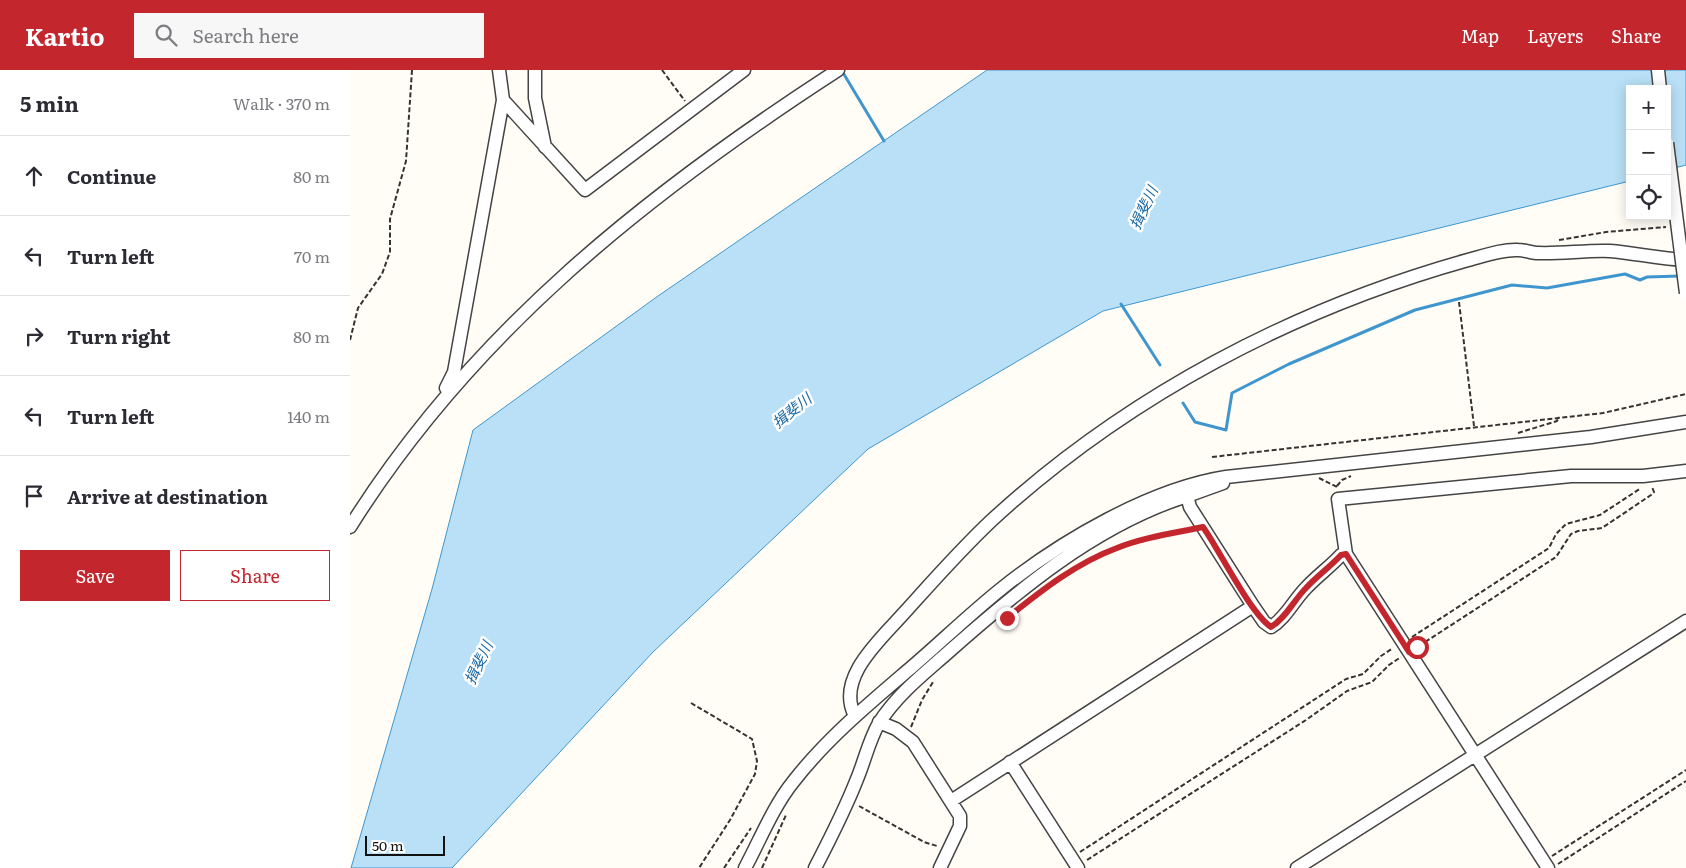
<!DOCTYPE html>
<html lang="en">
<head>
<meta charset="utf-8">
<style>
  body { margin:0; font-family:Literata,"Noto Sans JP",serif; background:#f7f7f7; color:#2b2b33 }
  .controls { position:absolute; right:15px; top:15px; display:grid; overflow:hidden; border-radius:0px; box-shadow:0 2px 12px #0003 }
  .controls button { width:45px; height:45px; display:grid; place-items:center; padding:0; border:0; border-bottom:1px solid #e1e1e2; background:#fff; color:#2b2b33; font:25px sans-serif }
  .scale { position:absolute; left:15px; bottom:12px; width:80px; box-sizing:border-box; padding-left:5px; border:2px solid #111; border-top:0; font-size:14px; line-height:18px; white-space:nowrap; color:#111; -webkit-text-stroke:4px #fff; paint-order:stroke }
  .stop { position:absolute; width:15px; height:15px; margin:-11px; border:4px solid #c4262e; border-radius:50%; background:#fff }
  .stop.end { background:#c4262e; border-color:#fff; box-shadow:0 1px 5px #0008 }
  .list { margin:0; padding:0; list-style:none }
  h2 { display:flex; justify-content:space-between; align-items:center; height:65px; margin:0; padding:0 20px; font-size:21px }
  h2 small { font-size:16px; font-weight:400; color:#7c7c81 }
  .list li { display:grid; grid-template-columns:32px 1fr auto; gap:15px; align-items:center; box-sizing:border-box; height:80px; padding:0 20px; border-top:1px solid #e1e1e2 }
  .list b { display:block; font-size:19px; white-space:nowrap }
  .list em { font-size:16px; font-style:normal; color:#7c7c81 }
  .actions { display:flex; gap:10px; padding:15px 20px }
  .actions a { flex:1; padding:11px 0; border:1px solid #c4262e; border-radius:0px; text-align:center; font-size:18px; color:#c4262e }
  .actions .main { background:#c4262e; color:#fff }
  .icon { flex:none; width:28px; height:28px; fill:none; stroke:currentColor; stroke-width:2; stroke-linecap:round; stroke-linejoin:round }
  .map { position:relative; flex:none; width:1336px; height:798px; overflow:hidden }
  header { display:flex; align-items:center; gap:30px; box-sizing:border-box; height:70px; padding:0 25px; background:#c4262e; color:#fff }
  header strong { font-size:24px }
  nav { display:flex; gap:28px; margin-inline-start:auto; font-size:18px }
  .search { width:350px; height:45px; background:#f7f7f7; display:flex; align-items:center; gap:12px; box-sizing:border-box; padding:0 18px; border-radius:0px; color:#7c7c81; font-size:19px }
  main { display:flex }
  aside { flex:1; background:#fff }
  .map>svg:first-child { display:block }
</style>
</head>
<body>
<header>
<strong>Kartio</strong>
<div class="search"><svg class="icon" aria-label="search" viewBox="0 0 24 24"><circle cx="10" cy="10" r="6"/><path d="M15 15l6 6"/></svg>Search here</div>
<nav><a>Map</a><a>Layers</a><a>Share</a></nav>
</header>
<main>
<aside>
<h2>5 min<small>Walk · 370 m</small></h2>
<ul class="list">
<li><svg class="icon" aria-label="ahead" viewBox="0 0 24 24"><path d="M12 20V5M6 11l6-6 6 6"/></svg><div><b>Continue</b></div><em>80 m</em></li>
<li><svg class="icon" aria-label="left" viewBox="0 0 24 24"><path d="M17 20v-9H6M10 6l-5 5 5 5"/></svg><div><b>Turn left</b></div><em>70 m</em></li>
<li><svg class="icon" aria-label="right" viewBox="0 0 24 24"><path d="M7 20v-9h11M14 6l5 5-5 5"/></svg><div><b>Turn right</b></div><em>80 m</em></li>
<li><svg class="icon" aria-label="left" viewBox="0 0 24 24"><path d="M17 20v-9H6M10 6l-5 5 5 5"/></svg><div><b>Turn left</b></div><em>140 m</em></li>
<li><svg class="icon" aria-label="arrive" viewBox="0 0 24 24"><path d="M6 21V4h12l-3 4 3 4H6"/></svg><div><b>Arrive at destination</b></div></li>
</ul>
<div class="actions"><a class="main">Save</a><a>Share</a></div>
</aside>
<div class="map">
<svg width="1336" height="798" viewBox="0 0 1336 798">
  <rect width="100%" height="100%" fill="#fffdf5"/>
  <path fill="#b9e0f7" stroke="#3f96cf" d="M 637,0 L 1336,0 L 1336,95 L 1317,100 L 1317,19 L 1280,19 L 1280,111 L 753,241 L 518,379 L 303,582 L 102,798 L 1,798 L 82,519 L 123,360 L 308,226 Z"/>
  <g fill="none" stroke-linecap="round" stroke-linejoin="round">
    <path stroke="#3f96cf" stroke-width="3" d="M 492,1 L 534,71
      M 771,234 L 810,295
      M 833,333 L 845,352 L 876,360 L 882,323 L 939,294 L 1065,240 L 1162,215 L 1197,218 L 1275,204 L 1290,210 L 1297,207 L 1330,206"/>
    <g stroke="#444" stroke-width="15">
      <path id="minor" d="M 185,0 L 185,28 L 195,77
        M 1308,0 L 1310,19
        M 153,30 L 235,120 L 394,0
        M 96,318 L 104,302 L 153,30 L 149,0
        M 873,413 L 837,426 L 840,437 L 903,536 L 914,552 L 921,557 C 935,549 944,530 956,518 C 967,506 980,497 991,485 L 996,484
        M 0,457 C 122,262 298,123 488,0
        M 505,646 C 485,608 531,569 554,543 C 583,511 611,479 642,450 C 777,326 943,239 1118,190 C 1133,186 1153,179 1168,180 C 1175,180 1182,183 1188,183 C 1212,184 1236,180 1260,181 C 1285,183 1310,189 1336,190
        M 529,652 L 546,659 L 563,672 L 610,746 L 610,756 L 590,798
        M 660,692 L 728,798
        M 601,731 L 903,536
        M 395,798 C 410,770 423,737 443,712 C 477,668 521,632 563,596 C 592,571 621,543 651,519 C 711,471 800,419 876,407 L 1241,367 L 1336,352
        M 465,798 C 480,769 495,740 507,709 C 515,690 519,670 529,653 C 546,626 571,606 595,585 C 666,522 745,455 837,426
        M 947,798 L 1336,551
        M 1198,798 L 996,484 L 988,429 L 1221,406 L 1293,406 L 1336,401"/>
    </g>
    <path stroke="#333" stroke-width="2" stroke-dasharray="5 2.5" stroke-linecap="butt" d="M 312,0 L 335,31
      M 1209,170 L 1256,162 L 1316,157
      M 1109,232 L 1124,356
      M 0,270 L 8,238 L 32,204 L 40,182 L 40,149 L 56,91 L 62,0
      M 1168,363 L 1207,351 L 1209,347
      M 862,387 L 1253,343 L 1336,324
      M 969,408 L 987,417
      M 987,416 L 992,410 L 1001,406
      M 696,517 L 733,494 L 766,478 L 841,459
      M 661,545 L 690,522
      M 1062,567 L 1199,478 L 1206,464 L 1216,454 L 1250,445 L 1291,418
      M 1069,576 L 1206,487 L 1221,464 L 1228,461 L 1252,458 L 1301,425 L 1304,422 L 1302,417
      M 341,633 L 402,669 L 407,691 L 405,704 L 380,750 L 349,798
      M 561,657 L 572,630 L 583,612
      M 509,736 L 574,772 L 587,776
      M 730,782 L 996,609 L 1013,604 L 1031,586 L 1043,578
      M 1202,786 L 1336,700
      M 737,790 L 956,650 L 997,621 L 1022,612 L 1039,595 L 1051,587
      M 1208,794 L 1336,711
      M 374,798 L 401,758
      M 412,798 L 436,745"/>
    <use href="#minor" stroke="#fff" stroke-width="12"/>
    <g stroke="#444" stroke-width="15" stroke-linecap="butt">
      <path id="minor-bridge" d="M 1317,73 L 1336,223"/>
    </g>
    <use href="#minor-bridge" stroke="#fff" stroke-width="12"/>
  </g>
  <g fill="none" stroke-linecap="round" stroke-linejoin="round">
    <path stroke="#c4262e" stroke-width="6" d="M 657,548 C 691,521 726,493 767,478 C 794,467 825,463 853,457 C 870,481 900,543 921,557 C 935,549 944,530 956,518 C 967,506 980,497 991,485 L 996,484 L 1059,582 L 1067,577"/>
  </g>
  <g text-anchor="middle" stroke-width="5" stroke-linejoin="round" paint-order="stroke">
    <g font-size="15" font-style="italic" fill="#1768a6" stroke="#fff">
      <text transform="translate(794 138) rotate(-65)" y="5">揖斐川</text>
      <text transform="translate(442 341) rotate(-39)" y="5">揖斐川</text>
      <text transform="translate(129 593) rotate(-65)" y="5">揖斐川</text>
    </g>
  </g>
</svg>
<div class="controls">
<button>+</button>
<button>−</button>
<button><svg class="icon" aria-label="locate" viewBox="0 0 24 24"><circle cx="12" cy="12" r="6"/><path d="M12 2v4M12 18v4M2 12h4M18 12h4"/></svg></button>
</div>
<div class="scale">50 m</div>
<div class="stop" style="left:1067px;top:577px"></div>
<div class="stop end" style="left:657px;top:548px"></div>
</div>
</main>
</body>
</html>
